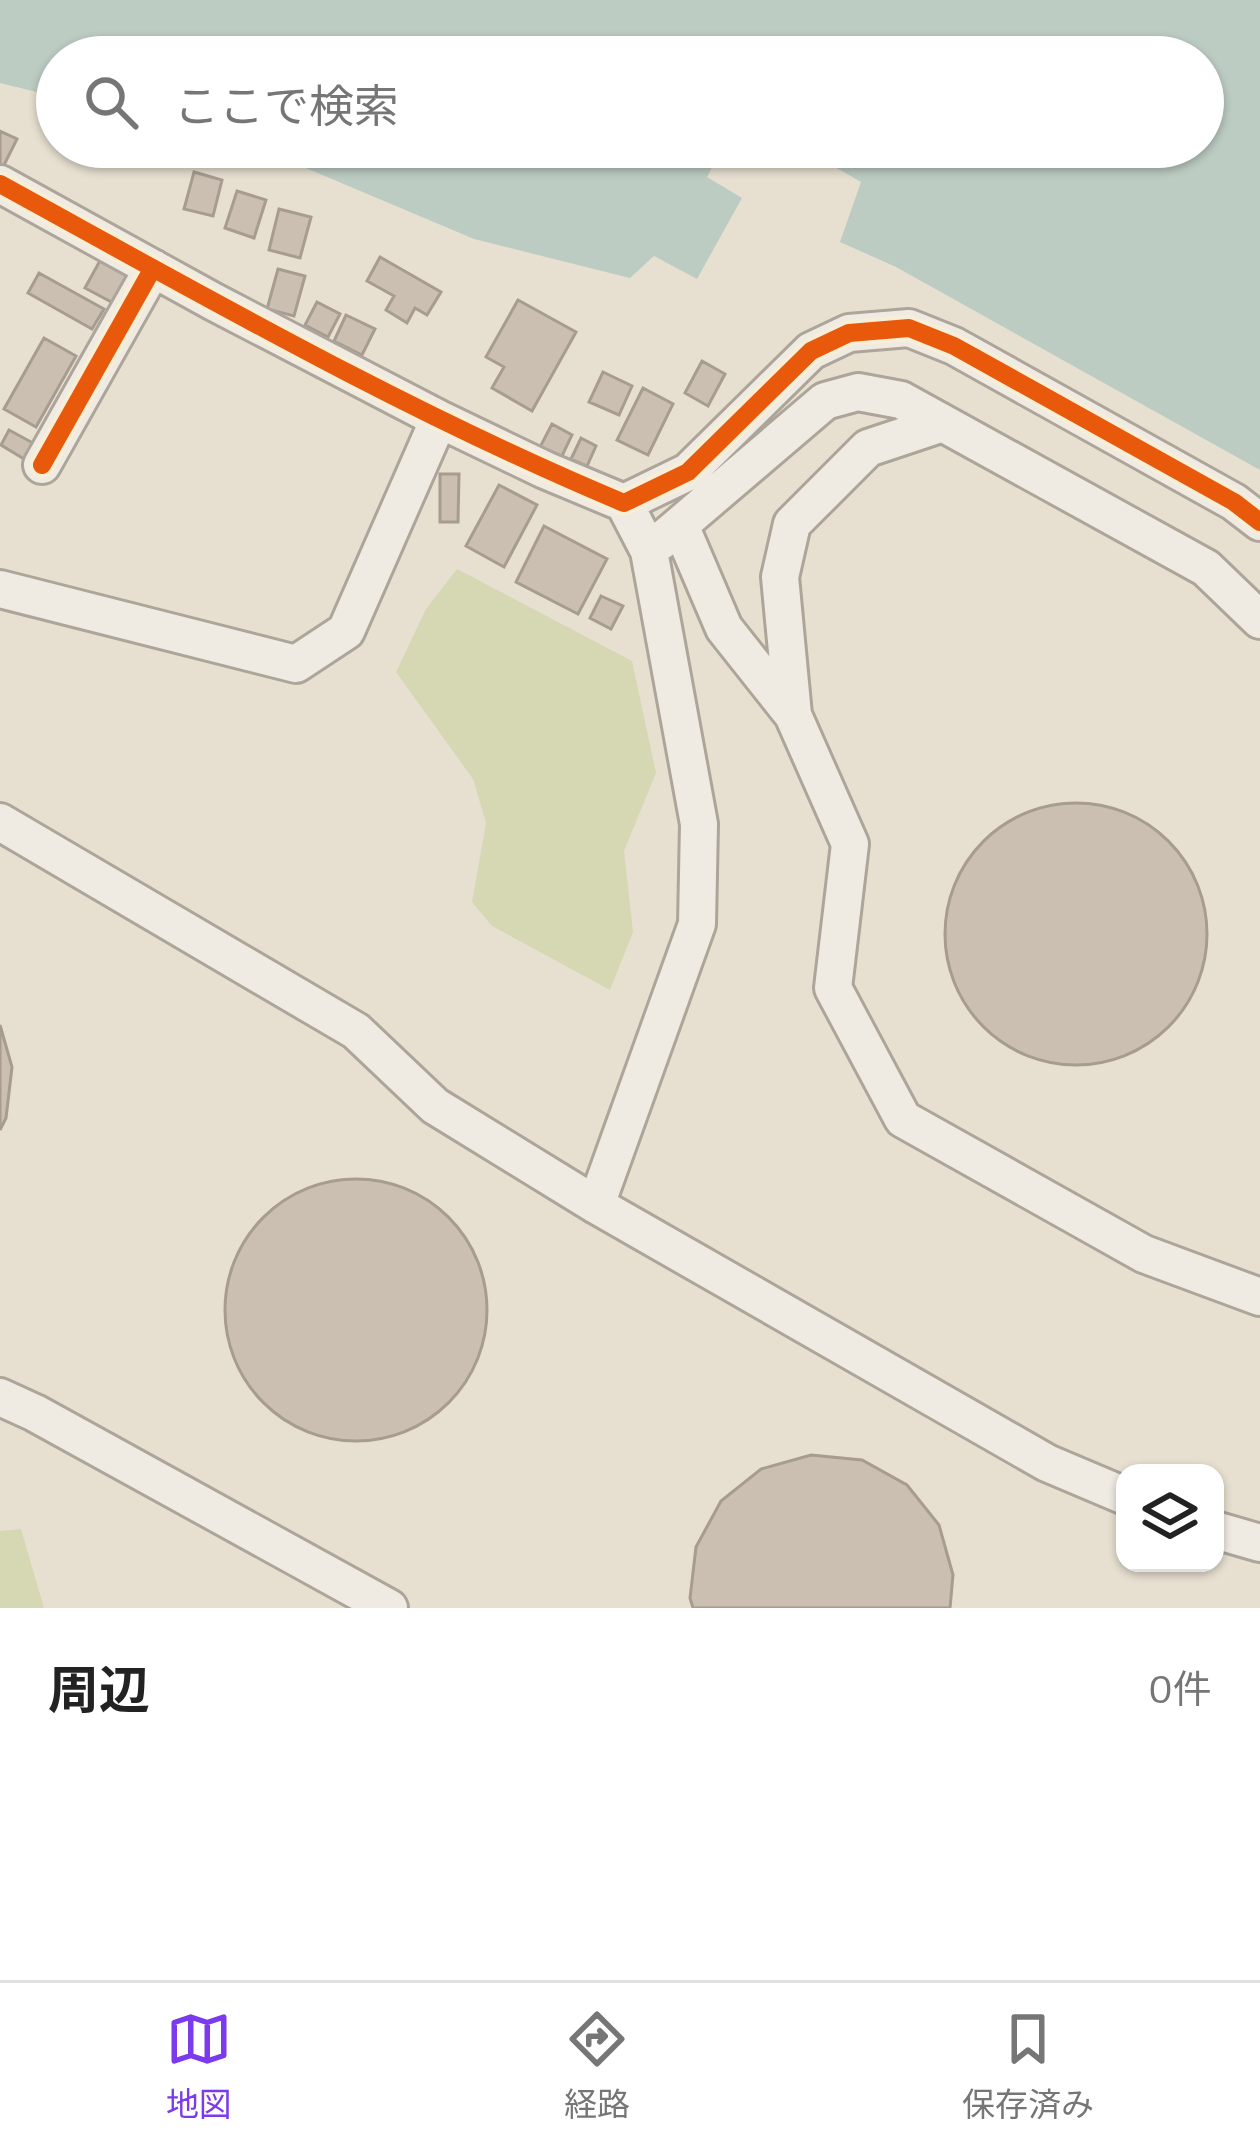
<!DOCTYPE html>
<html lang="ja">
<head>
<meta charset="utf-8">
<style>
  body { margin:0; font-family:Bitter,"Noto Sans JP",serif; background:#f6f6f6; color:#222 }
  .controls { position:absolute; right:36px; bottom:36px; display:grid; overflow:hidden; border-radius:24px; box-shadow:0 3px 9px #0004 }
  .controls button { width:108px; height:108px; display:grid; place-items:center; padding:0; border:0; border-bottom:3px solid #e0e0e0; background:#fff; color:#222; font:60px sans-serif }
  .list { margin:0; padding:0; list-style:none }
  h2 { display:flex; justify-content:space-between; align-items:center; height:156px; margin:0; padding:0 48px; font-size:51px }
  h2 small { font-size:39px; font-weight:400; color:#767676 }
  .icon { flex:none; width:66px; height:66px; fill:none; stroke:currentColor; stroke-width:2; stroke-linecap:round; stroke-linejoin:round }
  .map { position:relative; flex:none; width:1260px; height:1608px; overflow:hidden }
  .search { position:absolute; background:#fff; box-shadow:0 3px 9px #0004; left:36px; right:36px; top:36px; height:132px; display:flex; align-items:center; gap:30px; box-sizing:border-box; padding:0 42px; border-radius:66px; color:#767676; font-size:45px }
  .sheet { height:372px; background:#fff }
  nav { display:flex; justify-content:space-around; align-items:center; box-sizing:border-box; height:168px; border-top:3px solid #e0e0e0; background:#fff; font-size:33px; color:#767676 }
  nav a { display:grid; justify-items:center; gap:6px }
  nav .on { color:#7c3aed }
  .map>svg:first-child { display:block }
</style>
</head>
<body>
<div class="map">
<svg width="1260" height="1608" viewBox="0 0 1260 1608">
  <rect width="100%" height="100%" fill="#e7e0d1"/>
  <path fill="#d6d7b3" d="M 457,569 L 632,661 L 656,773 L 624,851 L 633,932 L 610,990 L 492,926 L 472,902 L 486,823 L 473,779 L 396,672 L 426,609 Z
    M 21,1529 L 44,1608 L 0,1608 L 0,1531 Z"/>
  <path fill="#bcccc2" d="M 0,0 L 1260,0 L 1260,470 L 896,267 L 840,242 L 861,182 L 800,147 L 1203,147 L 1203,57 L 57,57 L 57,97 L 0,83 Z
    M 256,147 L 723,147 L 707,177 L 742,198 L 697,279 L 654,256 L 630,278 L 474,239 Z"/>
  <path fill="#cbbfb2" stroke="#a89c90" stroke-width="3" d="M 0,131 L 17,139 L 1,171 L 0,171 Z
    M 194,172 L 222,180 L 213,216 L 184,209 Z
    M 237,191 L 266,200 L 254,238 L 225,228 Z
    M 279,209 L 311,217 L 300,258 L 269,250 Z
    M 102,257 L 134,275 L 117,305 L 85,288 Z
    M 380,257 L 441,292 L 427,315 L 415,308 L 407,323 L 386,310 L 394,296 L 367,281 Z
    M 278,269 L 305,276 L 294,316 L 267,309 Z
    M 39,273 L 104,309 L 92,329 L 28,293 Z
    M 518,300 L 576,332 L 532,411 L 492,388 L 504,367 L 486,357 Z
    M 317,302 L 340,314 L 328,337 L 305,325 Z
    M 346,315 L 375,329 L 362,355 L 334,341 Z
    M 44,338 L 76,356 L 36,427 L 4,409 Z
    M 702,361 L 725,374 L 708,406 L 685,393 Z
    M 603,372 L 632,386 L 619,415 L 589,402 Z
    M 643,388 L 673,404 L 648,455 L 617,440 Z
    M 552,424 L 572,435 L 561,458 L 540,447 Z
    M 9,430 L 33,443 L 24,459 L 1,445 Z
    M 581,438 L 596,446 L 587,466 L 571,459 Z
    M 440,474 L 459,474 L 458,522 L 440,522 Z
    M 499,485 L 537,505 L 504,567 L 466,546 Z
    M 544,526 L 607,559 L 578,614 L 516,582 Z
    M 601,596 L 623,606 L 611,629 L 590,618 Z
    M945 934a131 131 0 1 1 262 0a131 131 0 1 1-262 0Z
    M 0,1025 L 12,1067 L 6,1118 L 0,1130 Z
    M225 1310a131 131 0 1 1 262 0a131 131 0 1 1-262 0Z
    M 811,1455 L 862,1460 L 907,1485 L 939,1525 L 953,1575 L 950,1608 L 693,1608 L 690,1598 L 696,1547 L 721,1501 L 761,1469 Z"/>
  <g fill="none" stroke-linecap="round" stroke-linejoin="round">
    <g stroke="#ada599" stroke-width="42">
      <path id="minor" d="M 0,184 L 214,302 L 439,419 L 545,470 L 624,503 L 649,551 L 699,824 L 697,924 L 596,1205
        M 42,465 L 153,268
        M 624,503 L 688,472 L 811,351 L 849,333 L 909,328 L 954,346 L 1234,502 L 1260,522
        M 680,525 L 724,628 L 793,715 L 850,844 L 833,988 L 903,1119 L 1144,1254 L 1260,1297
        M 661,541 L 825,401 L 858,392 L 901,400 L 1206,568 L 1260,620
        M 0,589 L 296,664 L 346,631 L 439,419
        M 793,715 L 780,577 L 792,524 L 868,448 L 943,423
        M 0,822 L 356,1031 L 435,1106 L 596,1205 L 1047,1463 L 1125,1496
        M 0,1397 L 35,1413 L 389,1608
        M 1215,1530 L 1260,1543"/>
    </g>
    <use href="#minor" stroke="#efebe3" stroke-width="36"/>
    <g stroke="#f7eed8" stroke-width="26">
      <path id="cycleway" d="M 0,184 C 204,296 408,413 624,503 L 688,472 L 811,351 L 849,333 L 909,328 L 954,346 L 1234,502 L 1260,522
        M 42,465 L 153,268"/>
    </g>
    <use href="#cycleway" stroke="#e8590c" stroke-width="18"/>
  </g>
</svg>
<div class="controls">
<button><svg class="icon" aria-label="layers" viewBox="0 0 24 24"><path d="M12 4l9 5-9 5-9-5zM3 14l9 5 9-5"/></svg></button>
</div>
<div class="search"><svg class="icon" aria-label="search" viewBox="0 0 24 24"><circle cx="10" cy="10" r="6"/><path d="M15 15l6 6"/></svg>ここで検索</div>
</div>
<section class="sheet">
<h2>周辺<small>0件</small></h2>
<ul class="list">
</ul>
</section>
<nav>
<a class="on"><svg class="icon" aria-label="map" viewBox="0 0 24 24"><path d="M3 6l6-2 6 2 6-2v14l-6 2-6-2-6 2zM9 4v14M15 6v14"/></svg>地図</a>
<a><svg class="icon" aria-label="directions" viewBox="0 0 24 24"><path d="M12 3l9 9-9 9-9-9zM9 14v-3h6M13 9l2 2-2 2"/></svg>経路</a>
<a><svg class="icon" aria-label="saved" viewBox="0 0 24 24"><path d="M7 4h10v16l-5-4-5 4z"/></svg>保存済み</a>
</nav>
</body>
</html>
